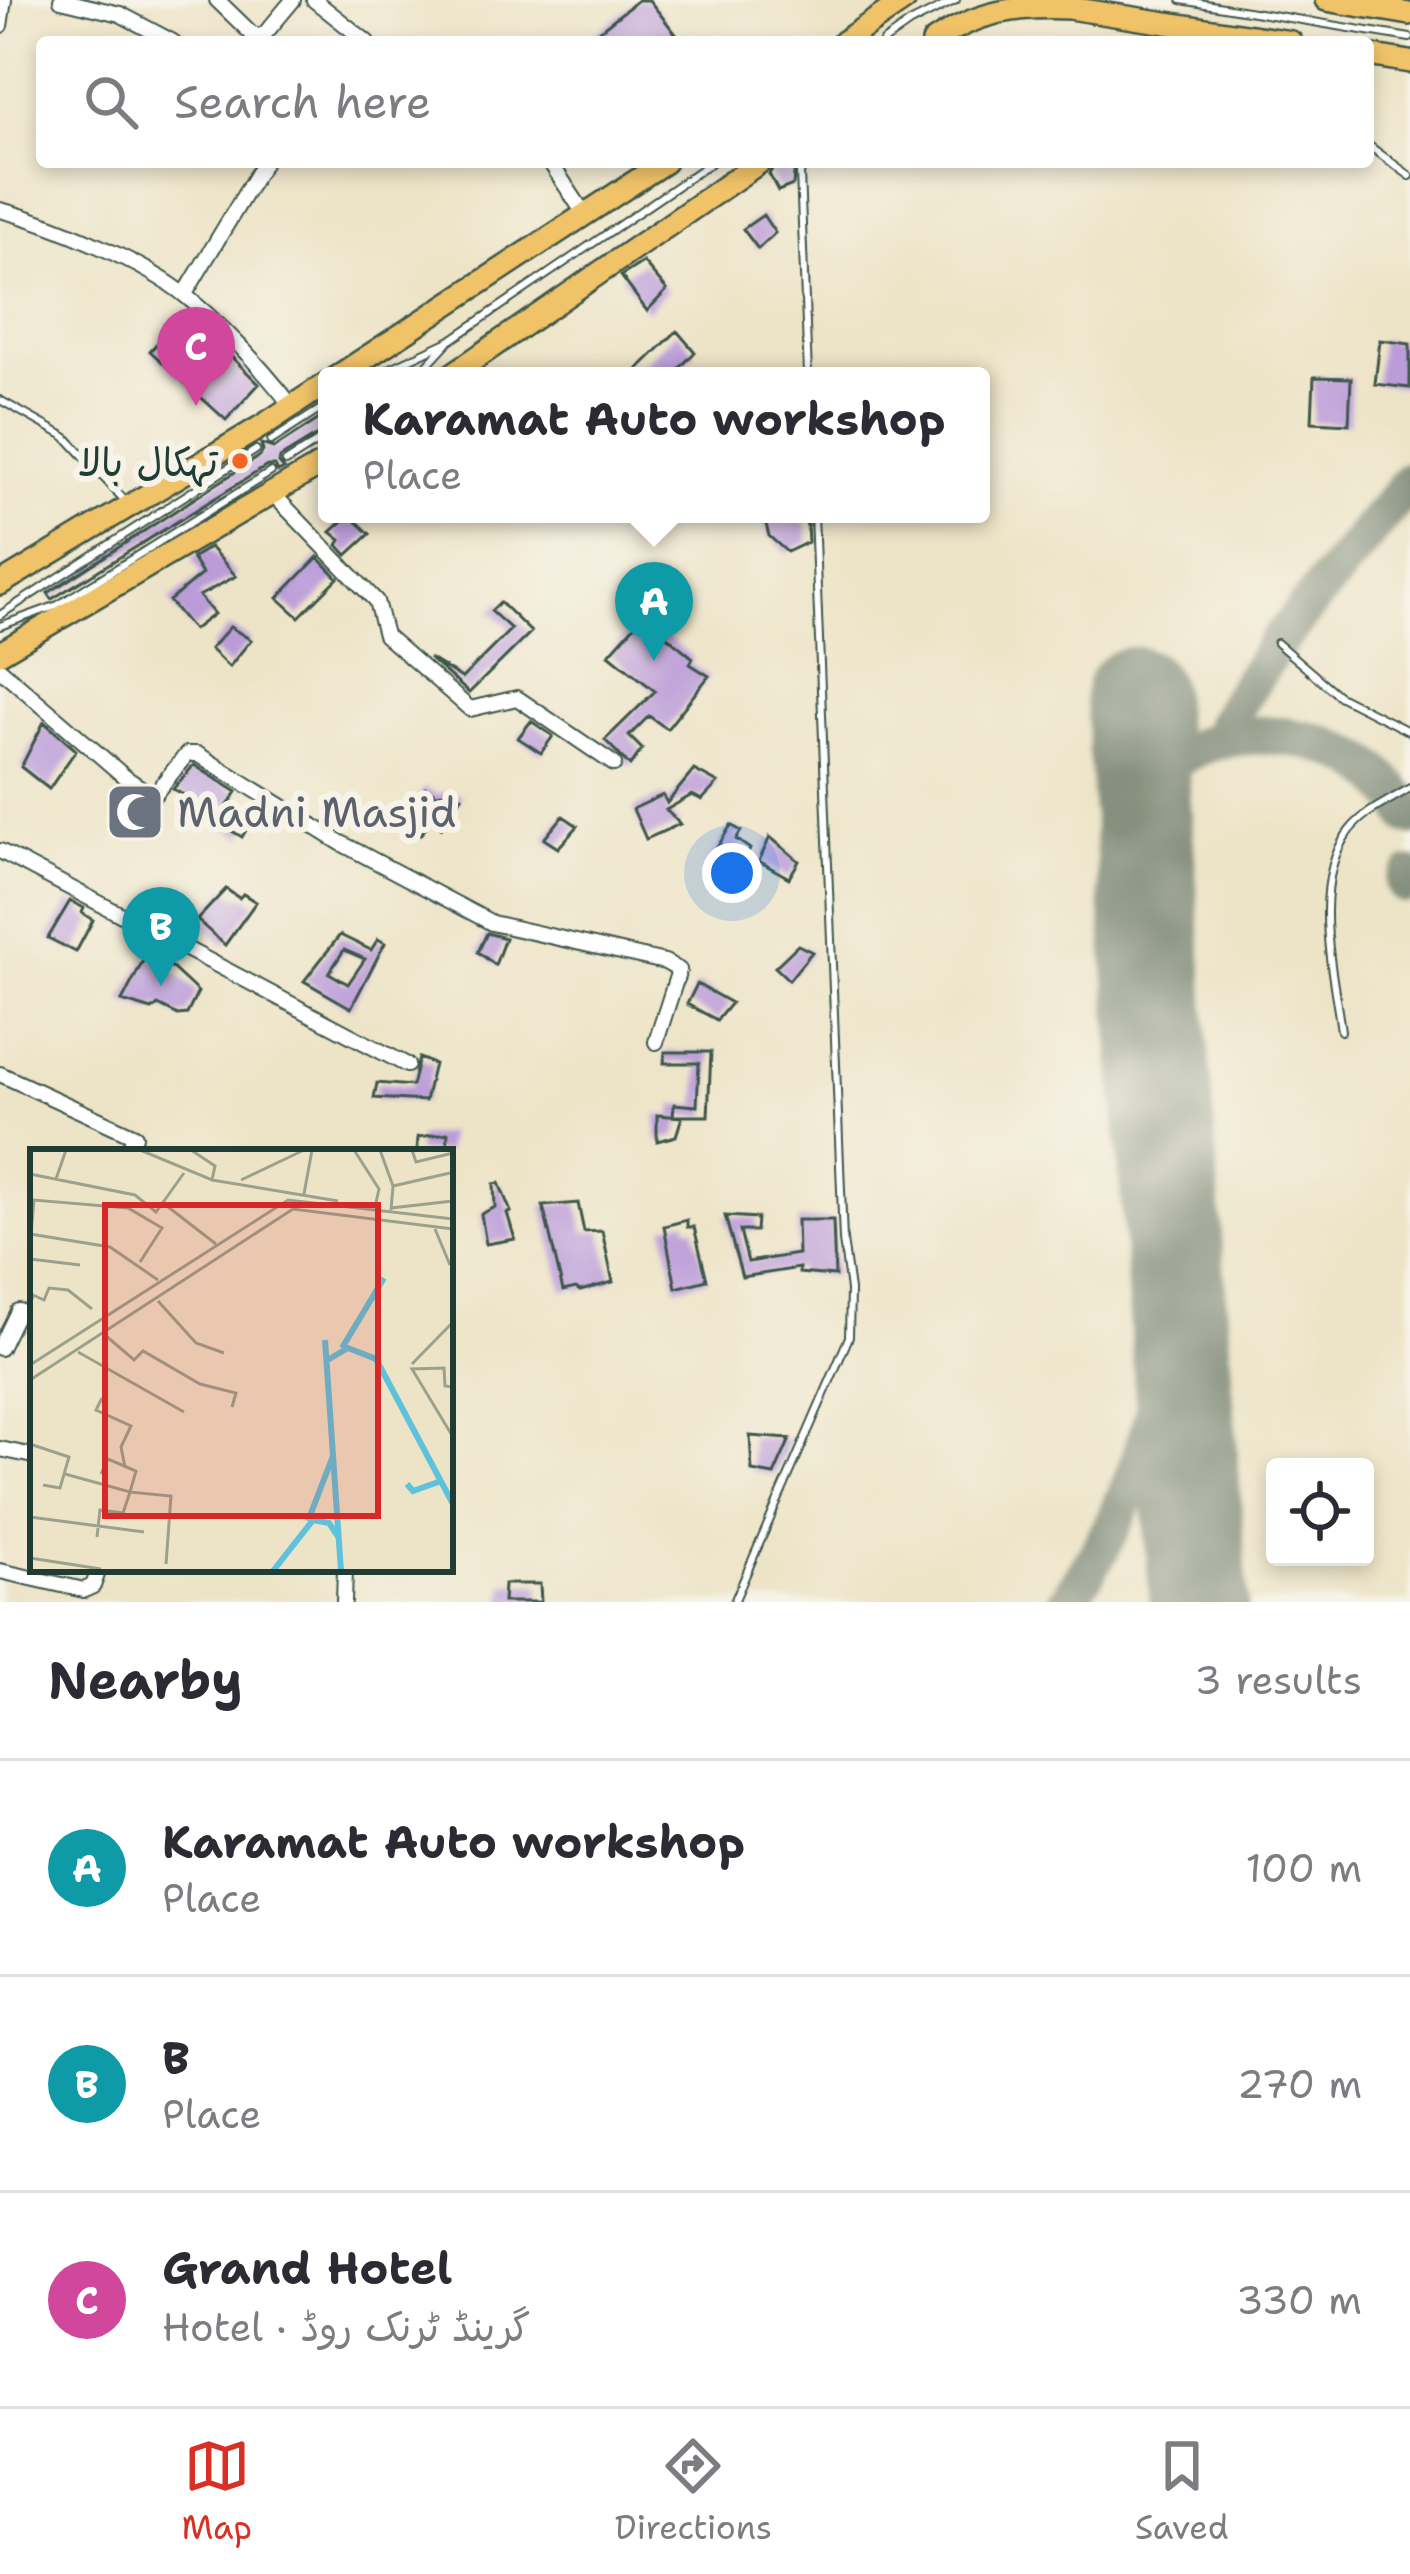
<!DOCTYPE html>
<html lang="en">
<head>
<meta charset="utf-8">
<style>
  body { margin:0; font-family:"Shantell Sans","Playpen Sans Arabic",sans-serif; background:#f2f2f3; color:#2b2b33 }
  .controls { position:absolute; right:36px; bottom:36px; display:grid; overflow:hidden; border-radius:12px; box-shadow:0 6px 18px #0003 }
  .controls button { width:108px; height:108px; display:grid; place-items:center; padding:0; border:0; border-bottom:3px solid #e1e1e2; background:#fff; color:#2b2b33; font:60px sans-serif }
  .you { position:absolute; left:732px; top:873px; width:42px; height:42px; margin:-30px; border:9px solid #fff; border-radius:50%; background:#1a73e8; box-shadow:0 0 0 18px #1a73e833 }
  .badge { display:grid; place-items:center; width:78px; height:78px; border-radius:50%; background:#d93025; color:#fff; font-size:39px; font-weight:700 }
  .pin { position:absolute; translate:-50% -99px; filter:drop-shadow(0 3px 6px #0008) }
  .pin::after { content:''; position:absolute; top:63px; width:42px; height:36px; background:inherit; clip-path:polygon(0 0,100% 0,50% 100%) }
  .popup { position:absolute; left:318px; top:367px; width:672px; height:156px; box-sizing:border-box; display:grid; place-content:center; border-radius:12px; background:#fff; filter:drop-shadow(0 3px 9px #0005); font-size:39px; white-space:nowrap; color:#7c7c81 }
  .popup b { font-size:45px; color:#2b2b33 }
  .popup::after { content:''; position:absolute; left:50%; top:100%; margin-left:-24px; border:24px solid transparent; border-top-color:#fff }
  .list { margin:0; padding:0; list-style:none }
  h2 { display:flex; justify-content:space-between; align-items:center; height:156px; margin:0; padding:0 48px; font-size:51px }
  h2 small { font-size:39px; font-weight:400; color:#7c7c81 }
  .list li { display:grid; grid-template-columns:78px 1fr auto; gap:36px; align-items:center; box-sizing:border-box; height:216px; padding:0 48px; border-top:3px solid #e1e1e2 }
  .list b { display:block; font-size:45px; white-space:nowrap }
  .list p { margin:0; font-size:39px; white-space:nowrap; color:#7c7c81 }
  .list em { font-size:39px; font-style:normal; color:#7c7c81 }
  .icon { flex:none; width:66px; height:66px; fill:none; stroke:currentColor; stroke-width:2; stroke-linecap:round; stroke-linejoin:round }
  .map { position:relative; flex:none; width:1410px; height:1602px; overflow:hidden }
  .search { position:absolute; background:#fff; box-shadow:0 6px 18px #0003; left:36px; right:36px; top:36px; height:132px; display:flex; align-items:center; gap:30px; box-sizing:border-box; padding:0 42px; border-radius:12px; color:#7c7c81; font-size:45px }
  .sheet { height:804px; background:#fff }
  nav { display:flex; justify-content:space-around; align-items:center; box-sizing:border-box; height:168px; border-top:3px solid #e1e1e2; background:#fff; font-size:33px; color:#7c7c81 }
  nav a { display:grid; justify-items:center; gap:6px }
  nav .on { color:#d93025 }
  .map>svg:first-child { display:block }
</style>
</head>
<body>
<div class="map">
<svg width="1410" height="1602" viewBox="0 0 1410 1602">
  <rect width="100%" height="100%" fill="#f7f3e8"/>
  <filter id="ink" filterUnits="userSpaceOnUse"><feTurbulence type="fractalNoise" baseFrequency=".00833" numOctaves="2"/><feDisplacementMap in="SourceGraphic" scale="24" xChannelSelector="R" yChannelSelector="G"/><feConvolveMatrix kernelMatrix="1 2 1 2 8 2 1 2 1" color-interpolation-filters="sRGB"/></filter>
  <filter id="wash" filterUnits="userSpaceOnUse"><feTurbulence type="fractalNoise" baseFrequency=".004" numOctaves="4" result="noise"/><feDisplacementMap in="SourceGraphic" scale="48" xChannelSelector="R" yChannelSelector="G"/><feGaussianBlur stdDeviation="2.7" result="paint"/><feColorMatrix in="noise" values="0 0 0 0 0 0 0 0 0 0 0 0 0 0 0 0 0 1.4 0 .05"/><feComposite in="paint" operator="in"/></filter>
  <g filter="url(#wash)">
    <rect width="100%" height="100%" fill="#ede4c7"/>
    <g fill="none" stroke-linecap="round" stroke-linejoin="round">
      <path stroke="#86907e" stroke-width="39" d="M 1217,741 L 1235,706 L 1277,643 L 1410,481
        M 1142,802 C 1176,719 1304,721 1369,767 C 1387,780 1399,797 1410,816
        M 1405,884 L 1410,877
        M 1066,1602 C 1133,1512 1163,1404 1176,1293"/>
      <path stroke="#86907e" stroke-width="99" d="M 1134,696 L 1199,1602"/>
    </g>
    <g id="blocks">
      <path fill="#bb9cd9" fill-rule="evenodd" d="M 638,0 L 649,0 L 682,42 L 585,42 Z
        M 777,162 L 785,168 L 795,164 L 793,185 L 778,191 L 769,174 Z
        M 763,215 L 775,233 L 758,249 L 743,229 Z
        M 643,262 L 667,290 L 647,311 L 621,276 Z
        M 186,312 L 259,384 L 226,420 L 150,351 Z
        M 677,331 L 695,352 L 680,368 L 688,376 L 631,376 Z
        M 1380,340 L 1410,344 L 1410,388 L 1375,384 Z
        M 1314,377 L 1351,378 L 1349,424 L 1312,422 Z
        M 327,414 L 327,429 L 280,458 L 279,463 L 284,469 L 278,472 L 275,466 L 267,466 L 52,599 L 48,593 L 260,456 L 263,451 L 261,444 L 274,448 Z
        M 788,514 L 800,514 L 807,525 L 808,542 L 787,552 L 769,536 L 766,524 Z
        M 350,515 L 370,534 L 347,555 L 338,545 L 341,540 L 331,532 Z
        M 210,547 L 236,576 L 199,596 L 214,614 L 193,630 L 169,601 L 202,574 L 192,558 Z
        M 318,557 L 338,578 L 299,617 L 278,598 Z
        M 500,602 L 531,632 L 469,693 L 429,658 L 462,678 L 511,629 L 491,611 Z
        M 643,616 L 693,658 L 690,664 L 709,676 L 667,729 L 649,716 L 629,736 L 642,749 L 630,766 L 605,740 L 655,691 L 609,654 Z
        M 230,627 L 251,640 L 229,667 L 210,649 Z
        M 531,721 L 553,736 L 541,753 L 518,738 Z
        M 44,722 L 76,750 L 49,789 L 21,767 Z
        M 194,765 L 237,792 L 224,811 L 249,825 L 242,837 L 203,814 L 207,808 L 173,789 Z
        M 694,770 L 718,783 L 702,800 L 692,795 L 666,810 L 680,824 L 646,839 L 633,809 L 663,795 L 667,803 Z
        M 425,787 L 437,794 L 452,791 L 462,796 L 441,828 L 432,820 L 420,835 L 404,817 Z
        M 563,816 L 578,826 L 558,848 L 544,839 Z
        M 731,825 L 741,831 L 736,839 L 750,849 L 743,864 L 735,859 L 722,877 L 705,867 Z
        M 770,837 L 799,861 L 789,878 L 759,861 Z
        M 226,889 L 239,898 L 243,894 L 256,902 L 225,945 L 197,920 Z
        M 70,901 L 84,908 L 82,913 L 93,920 L 76,952 L 48,938 Z
        M 487,933 L 505,938 L 495,965 L 478,952 Z
        M 340,935 L 371,950 L 378,939 L 385,943 L 351,1008 L 304,981 ZM 344,950 L 365,959 L 348,984 L 329,973 Z
        M 798,945 L 812,952 L 789,980 L 775,967 Z
        M 146,955 L 171,967 L 198,992 L 187,1014 L 178,1015 L 158,1005 L 152,1010 L 122,1001 Z
        M 697,984 L 731,1003 L 717,1020 L 687,1004 Z
        M 665,1052 L 711,1052 L 708,1116 L 673,1116 L 674,1104 L 697,1106 L 699,1063 L 664,1063 Z
        M 419,1058 L 434,1064 L 425,1101 L 374,1098 L 377,1083 L 412,1086 Z
        M 657,1115 L 682,1117 L 676,1136 L 657,1141 Z
        M 448,1133 L 447,1152 L 417,1152 L 418,1137 Z
        M 499,1183 L 511,1212 L 507,1213 L 515,1239 L 486,1244 L 481,1214 L 495,1207 L 494,1184 Z
        M 578,1203 L 584,1232 L 602,1231 L 613,1282 L 580,1291 L 576,1288 L 563,1291 L 543,1206 Z
        M 725,1216 L 757,1218 L 756,1231 L 740,1231 L 748,1262 L 798,1254 L 797,1220 L 833,1220 L 835,1276 L 799,1273 L 799,1268 L 742,1277 Z
        M 687,1220 L 687,1227 L 694,1227 L 707,1280 L 676,1288 L 664,1226 Z
        M 750,1436 L 790,1439 L 774,1475 L 752,1471 Z
        M 504,1584 L 540,1584 L 541,1602 L 503,1602 Z"/>
    </g>
  </g>
  <g filter="url(#ink)">
    <use href="#blocks" fill-opacity="0" stroke="#3e564a" stroke-width="3"/>
    <g fill="none" stroke-linecap="round" stroke-linejoin="round">
      <g stroke="#3e564a" stroke-width="10">
        <path id="service" d="M 1181,0 L 1410,38
          M 883,42 L 910,23 L 956,0
          M 1368,145 L 1410,176
          M 806,162 L 800,173 L 808,376
          M 374,376 L 451,340 L 712,162
          M 417,376 L 448,342
          M 0,400 L 66,437 L 126,502
          M 271,441 L 327,405
          M 286,462 L 327,436
          M 0,615 L 256,450
          M 0,626 L 58,605 L 271,472
          M 1277,643 L 1339,696 L 1410,732
          M 1341,1031 C 1333,972 1310,883 1349,831 C 1364,811 1390,801 1410,788
          M 734,1602 L 849,1337 L 850,1290 L 843,1240 L 814,514"/>
      </g>
      <g stroke="#3e564a" stroke-width="18">
        <path id="minor" d="M 61,0 L 120,14 L 173,42
          M 217,0 L 252,34 L 263,36 L 293,0
          M 314,0 L 367,42
          M 0,26 L 4,0
          M 550,162 L 585,215
          M 0,210 C 51,223 147,263 187,297 C 225,328 261,367 291,405
          M 185,294 L 264,162
          M 274,495 L 376,601 L 385,635 L 470,709 L 517,698 L 614,764
          M 0,669 L 126,778 L 153,796 L 187,754 L 197,754 L 341,843 L 492,923 L 665,962 L 679,970 L 656,1042
          M 0,851 L 407,1065
          M 0,1074 L 135,1136 L 127,1152
          M 0,1348 L 18,1311 L 33,1316
          M 0,1449 L 33,1456
          M 0,1571 L 84,1590 L 93,1586 L 99,1569
          M 344,1602 L 345,1569"/>
      </g>
      <g stroke="#3e564a" stroke-width="26">
        <path id="trunk" d="M 1326,0 L 1410,14
          M 843,42 L 905,0
          M 933,42 C 976,12 1017,5 1069,8 L 1291,42
          M 1368,55 L 1410,62
          M 338,376 L 665,162
          M 450,376 L 760,162
          M 0,584 L 262,426 L 327,383
          M 0,653 L 327,461"/>
      </g>
      <use href="#service" stroke="#fff" stroke-width="6"/>
      <use href="#minor" stroke="#fff" stroke-width="14"/>
      <use href="#trunk" stroke="#f1c369" stroke-width="21"/>
    </g>
  </g>
  <defs>
    <g id="mosque-square" transform="scale(3)"><rect x="-9" y="-9" width="18" height="18" rx="4" fill="#6b7280" stroke="#f7f3e8"/><path d="M3.5-4.9A6 6 0 1 0 3.5 4.9A5 5 0 1 1 3.5-4.9Z" fill="#fff"/></g>
  </defs>
  <g fill-rule="evenodd">
    <use href="#mosque-square" x="135" y="812"/>
  </g>
  <circle fill="#f26522" stroke="#f7f3e8" stroke-width="4.5" cx="240" cy="461" r="10"/>
  <g text-anchor="middle" stroke-width="12" stroke-linejoin="round" paint-order="stroke">
    <g font-size="39" fill="#1f3d34" stroke="#f7f3e8" text-anchor="end">
      <text x="218" y="476">تہکال بالا</text>
    </g>
    <g font-size="42" fill="#5b616d" stroke="#f7f3e8" text-anchor="start">
      <text x="177" y="827">Madni Masjid</text>
    </g>
  </g>
  <g transform="translate(30 1149)">
    <rect width="423" height="423" fill="#ede4c7"/>
    <path fill="none" stroke="#5ec2dc" stroke-width="6" d="M 295,191 L 311,422M 312,199 L 354,129M 296,212 L 318,199 L 346,210 L 423,355M 377,335 L 383,342 L 411,332M 278,372 L 303,307M 243,422 L 283,371 L 299,374 L 309,389"/>
    <path fill="none" stroke="#9ba18c" stroke-width="3" d="M 110,1 L 182,31 L 185,17 L 161,1M 324,1 L 349,40 L 345,58M 350,1 L 363,37 L 361,61M 382,1 L 386,13 L 423,4M 0,25 L 105,46 L 126,63 L 154,24M 26,30 L 36,1 L 48,1M 182,31 L 308,52M 211,31 L 274,1M 363,37 L 420,24M 274,45 L 282,1M 133,54 L 186,95M 361,59 L 423,52M 405,80 L 420,116M 0,85 L 80,98 L 128,131M 1,85 L 4,51 L 98,59 L 132,79 L 110,113M 0,110 L 50,116M 128,152 L 166,194 L 194,204M 0,158 L 3,146 L 14,151 L 19,139 L 38,141 L 62,160M 75,186 L 104,211 L 113,202 L 170,235 L 206,244 L 202,258M 48,203 L 154,263M 382,215 L 423,173M 0,216 L 258,51 L 423,70M 0,231 L 263,60 L 423,80M 423,238 L 415,237 L 414,219 L 382,220 L 423,288M 72,249 L 66,261 L 101,277 L 91,298 L 95,318M 0,295 L 39,308 L 30,339 L 13,336M 35,325 L 100,343 L 106,322 L 78,310 L 71,325M 0,368 L 114,383M 67,388 L 70,361 L 93,364 L 100,343 L 141,347 L 136,415M 0,409 L 71,420"/>
    <path fill="#d62828" fill-opacity="0.15" stroke="#d62828" stroke-width="6" d="M 75,56 L 348,56 L 348,367 L 75,367 Z"/>
    <rect width="423" height="423" fill="none" stroke="#1f3d34" stroke-width="6"/>
  </g>
</svg>
<div class="controls">
<button><svg class="icon" aria-label="locate" viewBox="0 0 24 24"><circle cx="12" cy="12" r="6"/><path d="M12 2v4M12 18v4M2 12h4M18 12h4"/></svg></button>
</div>
<div class="you"></div>
<div class="pin badge" style="left:654px;top:661px;background:#0f9aa8">A</div>
<div class="popup"><b>Karamat Auto workshop</b>Place</div>
<div class="pin badge" style="left:161px;top:986px;background:#0f9aa8">B</div>
<div class="pin badge" style="left:196px;top:406px;background:#d1479c">C</div>
<div class="search"><svg class="icon" aria-label="search" viewBox="0 0 24 24"><circle cx="10" cy="10" r="6"/><path d="M15 15l6 6"/></svg>Search here</div>
</div>
<section class="sheet">
<h2>Nearby<small>3 results</small></h2>
<ul class="list">
<li><span class="badge" style="background:#0f9aa8">A</span><div><b>Karamat Auto workshop</b><p>Place</p></div><em>100 m</em></li>
<li><span class="badge" style="background:#0f9aa8">B</span><div><b>B</b><p>Place</p></div><em>270 m</em></li>
<li><span class="badge" style="background:#d1479c">C</span><div><b>Grand Hotel</b><p>Hotel · گرینڈ ٹرنک روڈ</p></div><em>330 m</em></li>
</ul>
</section>
<nav>
<a class="on"><svg class="icon" aria-label="map" viewBox="0 0 24 24"><path d="M3 6l6-2 6 2 6-2v14l-6 2-6-2-6 2zM9 4v14M15 6v14"/></svg>Map</a>
<a><svg class="icon" aria-label="directions" viewBox="0 0 24 24"><path d="M12 3l9 9-9 9-9-9zM9 14v-3h6M13 9l2 2-2 2"/></svg>Directions</a>
<a><svg class="icon" aria-label="saved" viewBox="0 0 24 24"><path d="M7 4h10v16l-5-4-5 4z"/></svg>Saved</a>
</nav>
</body>
</html>
